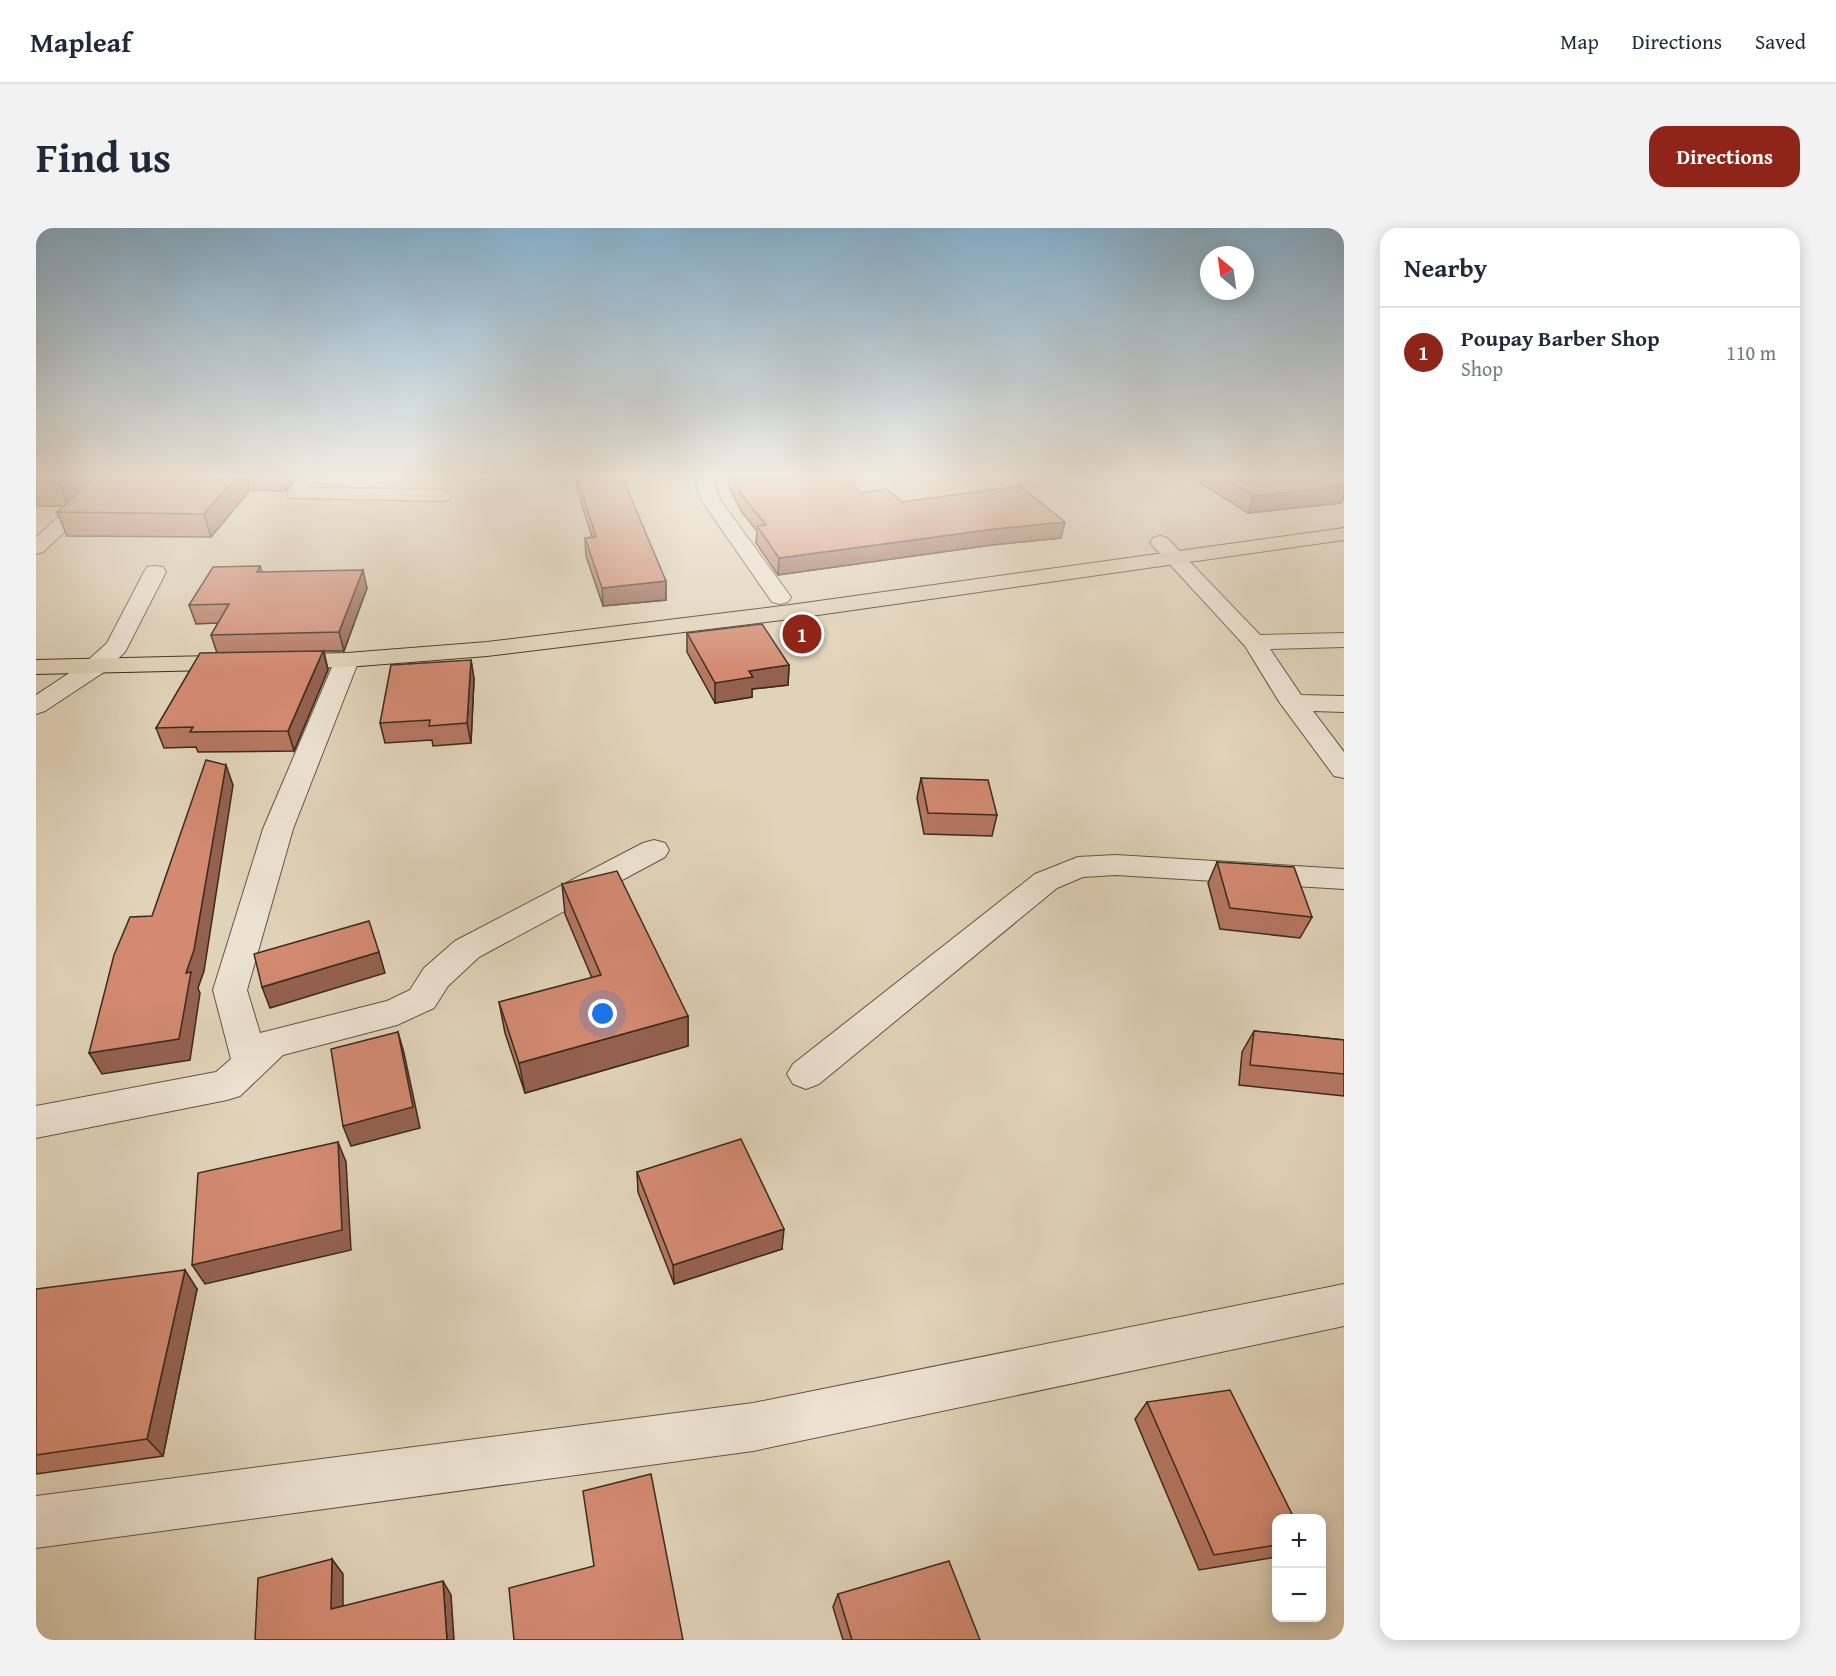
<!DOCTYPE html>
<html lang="en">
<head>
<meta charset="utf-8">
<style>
  body { margin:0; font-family:"Gentium Book Plus",serif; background:#f2f2f3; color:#1f2937 }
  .controls { position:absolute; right:18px; bottom:18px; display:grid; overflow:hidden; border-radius:12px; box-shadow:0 3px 15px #0003 }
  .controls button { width:54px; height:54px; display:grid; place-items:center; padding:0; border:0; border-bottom:2px solid #e0e1e3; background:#fff; color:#1f2937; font:30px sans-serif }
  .compass { position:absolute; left:1164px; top:18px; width:54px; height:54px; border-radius:50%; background:#fff; box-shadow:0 3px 15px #0003; rotate:331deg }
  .you { position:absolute; left:567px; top:786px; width:21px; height:21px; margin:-15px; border:4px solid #fff; border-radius:50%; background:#1a73e8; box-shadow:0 0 0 9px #1a73e833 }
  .badge { display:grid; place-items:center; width:39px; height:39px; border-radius:50%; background:#8f2418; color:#fff; font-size:20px; font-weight:700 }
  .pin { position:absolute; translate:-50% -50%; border:3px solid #fff; box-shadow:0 2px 6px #0006 }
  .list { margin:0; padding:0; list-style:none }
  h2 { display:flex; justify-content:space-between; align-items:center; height:78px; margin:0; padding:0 24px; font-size:26px }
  h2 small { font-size:20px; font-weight:400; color:#747a83 }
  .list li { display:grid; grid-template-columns:39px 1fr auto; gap:18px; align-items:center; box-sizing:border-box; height:90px; padding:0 24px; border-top:2px solid #e0e1e3 }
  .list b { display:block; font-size:22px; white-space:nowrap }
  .list p { margin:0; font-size:20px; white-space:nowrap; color:#747a83 }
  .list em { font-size:20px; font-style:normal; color:#747a83 }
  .map { position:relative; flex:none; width:1308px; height:1412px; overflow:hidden; border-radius:18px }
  header { display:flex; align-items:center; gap:36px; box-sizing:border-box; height:84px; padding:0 30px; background:#fff; border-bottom:2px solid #e0e1e3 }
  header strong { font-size:28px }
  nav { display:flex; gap:33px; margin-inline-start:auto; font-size:21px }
  .intro { display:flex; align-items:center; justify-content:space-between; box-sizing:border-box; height:144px; padding:0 36px }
  h1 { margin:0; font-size:42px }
  .button { padding:15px 27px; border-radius:18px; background:#8f2418; color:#fff; font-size:21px; font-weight:700 }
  main { display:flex; gap:36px; padding:0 36px }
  aside { flex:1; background:#fff; border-radius:18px; box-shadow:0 3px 15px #0003 }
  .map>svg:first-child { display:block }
</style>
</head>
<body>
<header>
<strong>Mapleaf</strong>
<nav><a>Map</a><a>Directions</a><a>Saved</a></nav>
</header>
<div class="intro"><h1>Find us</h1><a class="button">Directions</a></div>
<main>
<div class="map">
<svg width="1308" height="1412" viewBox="0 0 1308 1412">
  <rect width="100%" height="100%" fill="#e1d3b9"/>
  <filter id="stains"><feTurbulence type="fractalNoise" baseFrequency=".00333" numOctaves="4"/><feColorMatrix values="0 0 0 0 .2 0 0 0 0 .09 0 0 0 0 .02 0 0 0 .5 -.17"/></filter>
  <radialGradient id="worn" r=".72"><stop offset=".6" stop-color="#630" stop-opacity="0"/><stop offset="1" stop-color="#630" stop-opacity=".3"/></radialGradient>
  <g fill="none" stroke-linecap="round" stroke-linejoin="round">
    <g stroke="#635543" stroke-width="2">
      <path id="minor" d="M 71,246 L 90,246 L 7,324 L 0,326 L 0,309 Z
        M 264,246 L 282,246 L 273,260 L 406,261 L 413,263 L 415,267 L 413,271 L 406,273 L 253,270 L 251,266 Z
        M 656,246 L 674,246 L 685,273 L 755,369 L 752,374 L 744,376 L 736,374 L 666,273 Z
        M 1124,308 L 1131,310 L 1224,407 L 1308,405 L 1308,419 L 1234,421 L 1265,467 L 1308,468 L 1308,484 L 1277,483 L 1308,524 L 1308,550 L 1298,548 L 1244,475 L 1209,418 L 1117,318 L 1114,314 L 1117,310 Z
        M 119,338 L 127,339 L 130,344 L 89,424 L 68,444 L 9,483 L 0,486 L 0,467 L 50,434 L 71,415 L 108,344 L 111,339 Z
        M 311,425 L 320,427 L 323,432 L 257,601 L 211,762 L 224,805 L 351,773 L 374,762 L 388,740 L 419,713 L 607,615 L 618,612 L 629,615 L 633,622 L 629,629 L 443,729 L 412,758 L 398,780 L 361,797 L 247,827 L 204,868 L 191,872 L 0,910 L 0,878 L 180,844 L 195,831 L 177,762 L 227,601 L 299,432 L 302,427 Z
        M 1080,627 L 1308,641 L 1308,661 L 1080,647 L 1047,649 L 1021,660 L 783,856 L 770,861 L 757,856 L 751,846 L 757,836 L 999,646 L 1042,629 Z
        M 1308,1056 L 1308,1098 L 717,1223 L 0,1320 L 0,1268 L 717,1175 Z"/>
    </g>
    <g stroke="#392b1c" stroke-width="2">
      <path id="highway" d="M 1308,300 L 1308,312 L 754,391 L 451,428 L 311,439 L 0,446 L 0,432 L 311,425 L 451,414 L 754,377 Z"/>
    </g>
    <use href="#minor" fill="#ece2d2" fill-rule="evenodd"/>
    <use href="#highway" fill="#e1d3b9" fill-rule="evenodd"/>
  </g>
  <path fill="#b57761" stroke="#392b1c" stroke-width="1.5" d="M 0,246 L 262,246 L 250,263 L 214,262 L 175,309 L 31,308 L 21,284 L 28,278 L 0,278 Z
    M 540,246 L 630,353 L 630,372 L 567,378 L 550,328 L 549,310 L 556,309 L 541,262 Z
    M 687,246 L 811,246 L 824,265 L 1025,310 L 956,317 L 742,347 L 720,315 L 721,303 L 705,283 Z
    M 1151,246 L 1295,246 L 1305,275 L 1212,285 Z
    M 224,338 L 226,344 L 331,360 L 308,423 L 288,423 L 292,442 L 258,523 L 162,524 L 160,519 L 128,520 L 120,500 L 181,425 L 175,407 L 182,395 L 160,396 L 153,377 Z
    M 651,405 L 753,437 L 752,457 L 716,461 L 716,469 L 679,475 L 651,424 Z
    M 435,432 L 438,451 L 435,515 L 397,518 L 396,512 L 349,515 L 344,495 Z
    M 885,550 L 961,587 L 956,608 L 888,606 L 881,570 Z
    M 1181,634 L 1276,689 L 1264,710 L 1184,701 L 1172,655 Z
    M 526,656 L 652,788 L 652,818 L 489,865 L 469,805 L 463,774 L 556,750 L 529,686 Z
    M 1218,803 L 1308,812 L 1308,868 L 1203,857 L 1206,824 Z
    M 601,944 L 746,1021 L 638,1056 L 602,964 Z
    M 0,1061 L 161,1061 L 127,1228 L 0,1246 Z
    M 1111,1174 L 1240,1290 L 1240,1329 L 1163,1342 L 1099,1191 Z
    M 802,1366 L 944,1412 L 807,1412 L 797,1379 Z"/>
  <path fill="#94614f" stroke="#392b1c" stroke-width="1.5" d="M 33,246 L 68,246 L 32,278 L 22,255 Z
    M 203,246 L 210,246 L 214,262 L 175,309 L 168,286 Z
    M 246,246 L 262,246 L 250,263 Z
    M 1308,255 L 1308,268 L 1305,275 L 1212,285 L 1218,268 Z
    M 1029,294 L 1025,310 L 956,317 L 742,347 L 743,330 L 959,301 Z
    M 327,342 L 331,360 L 308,423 L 303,404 Z
    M 630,353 L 630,372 L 567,378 L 566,360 Z
    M 287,423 L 292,442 L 258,523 L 252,503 Z
    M 435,432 L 438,451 L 435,515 L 431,495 Z
    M 753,437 L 752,457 L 716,461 L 716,469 L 679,475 L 679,455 L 713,443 Z
    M 190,537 L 197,557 L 168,743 L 162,760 L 164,765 L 154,832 L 66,846 L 53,825 L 150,745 Z
    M 343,724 L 349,745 L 234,780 L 226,759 Z
    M 652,788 L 652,818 L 489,865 L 483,835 Z
    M 362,804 L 368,825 L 384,900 L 315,918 L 307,898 Z
    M 302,914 L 310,934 L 315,1022 L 169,1056 L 156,1037 Z
    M 748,1001 L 746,1021 L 638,1056 L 637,1037 Z
    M 149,1042 L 161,1061 L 127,1228 L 111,1211 Z
    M 296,1331 L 307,1346 L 307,1394 L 295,1381 Z
    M 407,1353 L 415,1367 L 418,1412 L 411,1412 Z"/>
  <path fill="#d38a71" stroke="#392b1c" stroke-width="1.5" d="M 0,246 L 33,246 L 22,255 L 0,255 Z
    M 62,246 L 203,246 L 168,286 L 21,284 Z
    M 540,246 L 585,246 L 630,353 L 566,360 L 549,310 L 560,309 Z
    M 695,246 L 811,246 L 824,265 L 851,261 L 866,274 L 984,258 L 1029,294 L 959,301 L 743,330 L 721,298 L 730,297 L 706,267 Z
    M 1182,246 L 1295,246 L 1308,253 L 1308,255 L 1307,255 L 1308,255 L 1308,258 L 1218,268 Z
    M 224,338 L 221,344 L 327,342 L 303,404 L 175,407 L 193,376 L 153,377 L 177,339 Z
    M 726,396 L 753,437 L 713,443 L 717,449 L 679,455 L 651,405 Z
    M 287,423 L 252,503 L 154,504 L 157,499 L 120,500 L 164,425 Z
    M 435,432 L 431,495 L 393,498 L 394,492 L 344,495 L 355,437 Z
    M 170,532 L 190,537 L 158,722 L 150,745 L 155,744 L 143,811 L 53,825 L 78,727 L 94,689 L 116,688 Z
    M 885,550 L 952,552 L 961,587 L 892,585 Z
    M 1181,634 L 1258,639 L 1276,689 L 1194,680 Z
    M 581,643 L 652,788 L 483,835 L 463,774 L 565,747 L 526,656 Z
    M 333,693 L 343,724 L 226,759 L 218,726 Z
    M 1218,803 L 1308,812 L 1308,846 L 1214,837 Z
    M 362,804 L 377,879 L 307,898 L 295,821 Z
    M 705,911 L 748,1001 L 637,1037 L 601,944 Z
    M 302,914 L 306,1002 L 156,1037 L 162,945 Z
    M 149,1042 L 111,1211 L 0,1227 L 0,1061 Z
    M 1194,1162 L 1258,1290 L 1240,1290 L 1240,1317 L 1178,1327 L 1111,1174 Z
    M 615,1246 L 647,1412 L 478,1412 L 473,1360 L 558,1338 L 547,1263 Z
    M 296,1331 L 295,1381 L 407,1353 L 411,1412 L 219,1412 L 222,1350 Z
    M 913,1333 L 944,1412 L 816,1412 L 802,1366 Z"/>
  <linearGradient id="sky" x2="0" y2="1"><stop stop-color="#87b5d4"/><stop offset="0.56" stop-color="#f2ebe0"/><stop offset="1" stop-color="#f2ebe0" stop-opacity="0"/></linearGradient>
  <rect width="1308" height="443" fill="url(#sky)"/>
  <rect width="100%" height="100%" filter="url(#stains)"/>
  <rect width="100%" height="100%" fill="url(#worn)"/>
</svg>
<div class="controls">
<button>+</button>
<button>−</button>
</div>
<svg class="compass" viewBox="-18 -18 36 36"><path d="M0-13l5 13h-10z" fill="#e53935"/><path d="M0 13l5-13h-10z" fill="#747a83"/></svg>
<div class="you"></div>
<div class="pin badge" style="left:766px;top:406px">1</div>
</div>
<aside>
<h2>Nearby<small></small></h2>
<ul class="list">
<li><span class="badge">1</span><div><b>Poupay Barber Shop</b><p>Shop</p></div><em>110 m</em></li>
</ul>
</aside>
</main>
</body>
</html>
